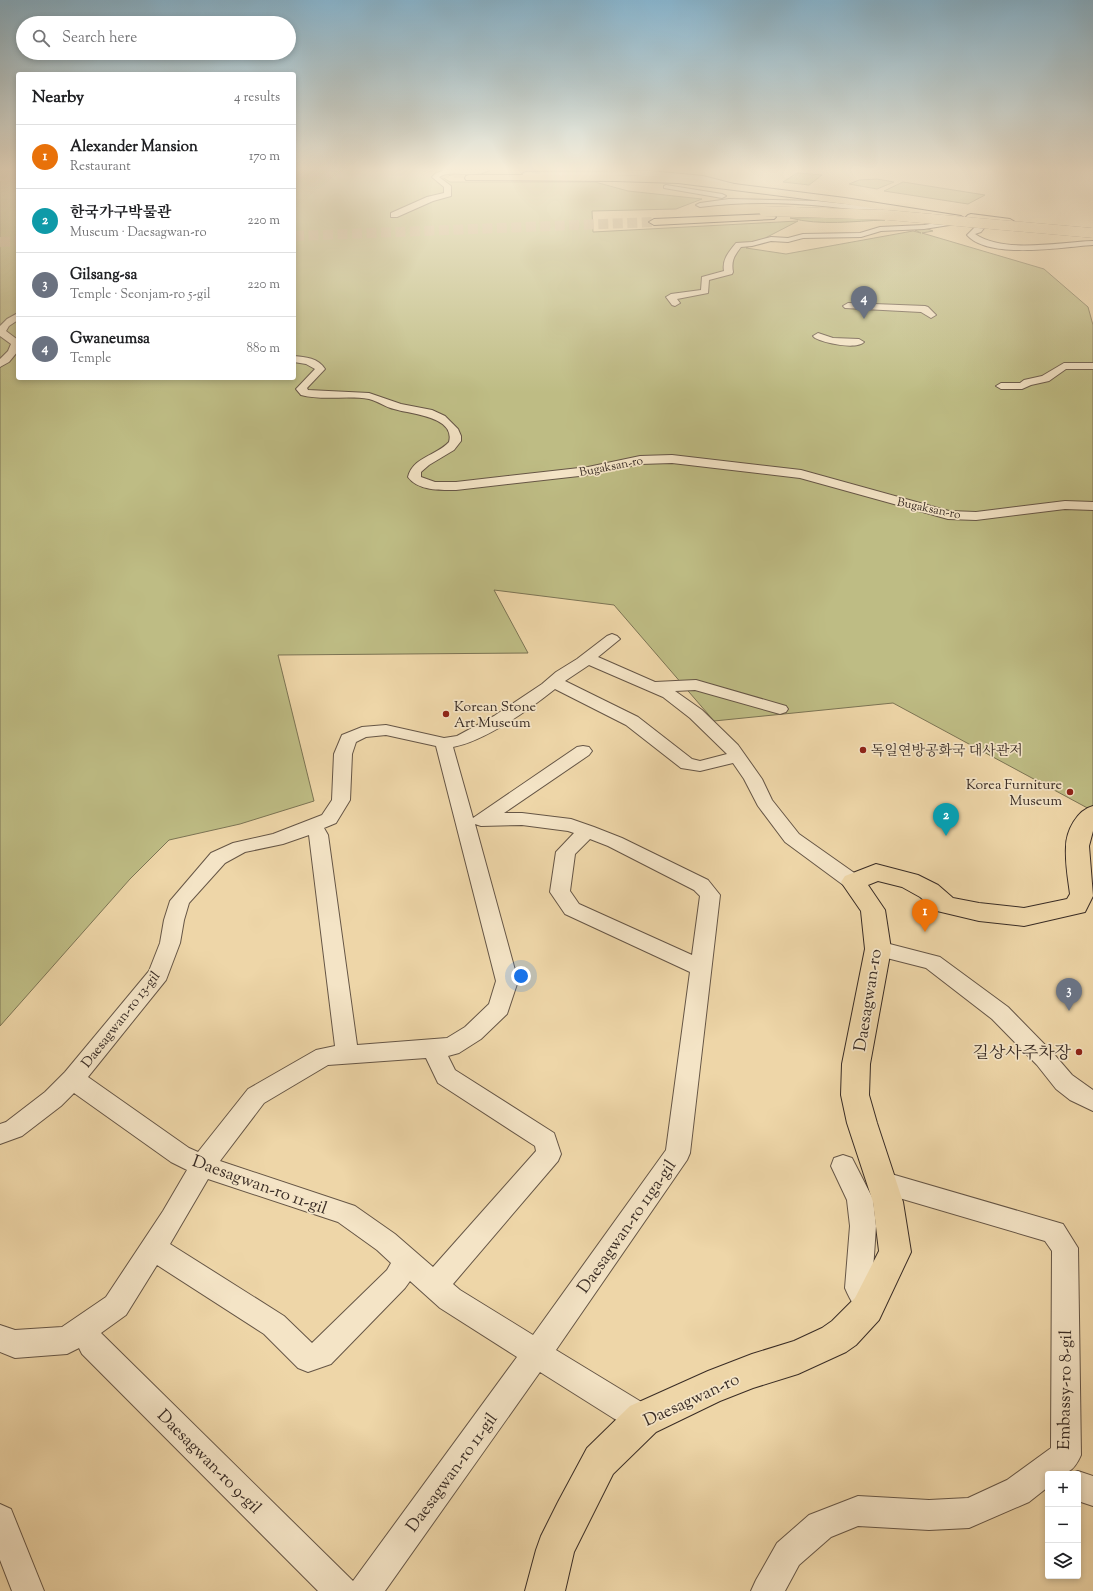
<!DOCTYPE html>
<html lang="en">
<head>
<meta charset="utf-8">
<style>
  body { margin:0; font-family:"Sorts Mill Goudy","Noto Serif KR",serif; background:#f2f2f2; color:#202124 }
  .controls { position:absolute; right:12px; bottom:12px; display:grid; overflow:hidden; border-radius:4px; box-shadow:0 2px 6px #0003 }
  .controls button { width:36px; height:36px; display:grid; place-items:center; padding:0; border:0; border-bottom:1px solid #e0e0e0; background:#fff; color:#202124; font:20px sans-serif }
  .you { position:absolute; left:521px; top:976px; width:14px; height:14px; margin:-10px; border:3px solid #fff; border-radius:50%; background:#1a73e8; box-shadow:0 0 0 6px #1a73e833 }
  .badge { display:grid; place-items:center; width:26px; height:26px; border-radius:50%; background:#b45309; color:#fff; font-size:13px; font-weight:700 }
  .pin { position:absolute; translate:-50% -33px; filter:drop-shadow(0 1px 2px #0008) }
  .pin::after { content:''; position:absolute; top:21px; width:14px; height:12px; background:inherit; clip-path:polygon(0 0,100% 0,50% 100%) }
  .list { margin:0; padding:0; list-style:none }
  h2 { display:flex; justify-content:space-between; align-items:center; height:52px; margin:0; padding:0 16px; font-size:17px }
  h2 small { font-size:13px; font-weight:400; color:#757577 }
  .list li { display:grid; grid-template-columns:26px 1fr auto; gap:12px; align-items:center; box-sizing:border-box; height:64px; padding:0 16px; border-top:1px solid #e0e0e0 }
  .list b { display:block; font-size:15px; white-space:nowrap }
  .list p { margin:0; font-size:13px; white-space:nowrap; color:#757577 }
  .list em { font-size:13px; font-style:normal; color:#757577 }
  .icon { flex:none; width:22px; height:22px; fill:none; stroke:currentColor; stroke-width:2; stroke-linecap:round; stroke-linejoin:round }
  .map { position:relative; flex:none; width:1093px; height:1591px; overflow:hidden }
  .search { position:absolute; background:#fff; box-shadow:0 2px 6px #0003; left:16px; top:16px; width:280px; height:44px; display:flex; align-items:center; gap:10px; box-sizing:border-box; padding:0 14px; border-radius:22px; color:#757577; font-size:15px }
  .panel { position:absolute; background:#fff; box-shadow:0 2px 6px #0003; left:16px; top:72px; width:280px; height:308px; border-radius:4px }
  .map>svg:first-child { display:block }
</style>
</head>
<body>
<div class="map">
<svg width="1093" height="1591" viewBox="0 0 1093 1591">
  <rect width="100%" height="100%" fill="#eed6a8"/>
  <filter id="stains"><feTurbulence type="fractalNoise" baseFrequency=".005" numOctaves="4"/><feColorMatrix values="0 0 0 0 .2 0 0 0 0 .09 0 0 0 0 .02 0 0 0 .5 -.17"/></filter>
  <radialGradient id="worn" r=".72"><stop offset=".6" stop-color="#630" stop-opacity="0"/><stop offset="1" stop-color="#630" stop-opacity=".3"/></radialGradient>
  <path fill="#bebc84" stroke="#7c7454" d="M 0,170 L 18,170 L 18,378 L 294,378 L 294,170 L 476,170 L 442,177 L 450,182 L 595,182 L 628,191 L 702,199 L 676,209 L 592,211 L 593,232 L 798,221 L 746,248 L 786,254 L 913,231 L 921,233 L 915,230 L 925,228 L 933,231 L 922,233 L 1044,269 L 1088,307 L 1093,325 L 1093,811 L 893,703 L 714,721 L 614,605 L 494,590 L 528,653 L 278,655 L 314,801 L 240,824 L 169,840 L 130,879 L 0,1026 Z
    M 797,173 L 822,175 L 809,185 L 783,182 Z
    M 877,179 L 894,182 L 877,189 L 849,184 L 859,180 Z
    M 903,182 L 985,195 L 968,204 L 884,191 Z
    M 855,217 L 885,220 C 854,221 821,226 790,218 Z"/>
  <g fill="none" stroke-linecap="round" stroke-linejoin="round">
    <path stroke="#cab48e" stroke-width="10" stroke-dasharray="10 4.5" stroke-linecap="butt" d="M 294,172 L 490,173
      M 0,176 L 18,176"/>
    <path stroke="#cab48e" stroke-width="10" stroke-dasharray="10 4.5" stroke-linecap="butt" d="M 294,236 L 654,222
      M 0,242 L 18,241"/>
    <g stroke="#665646" stroke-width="2">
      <path id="minor" d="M 445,170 L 489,170 C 474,180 453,168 439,177 L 451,186 L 451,196 L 433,201 L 397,217 L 391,217 L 391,213 L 427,197 L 444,193 L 444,187 L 432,177 L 436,173 Z
        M 650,171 L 703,176 L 738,185 L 735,187 C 664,172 597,175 525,176 L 522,174 L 525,172 Z
        M 666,185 L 722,194 L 726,196 L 722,198 L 664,188 L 664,186 Z
        M 729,199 L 817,201 L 865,206 L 901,213 L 905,215 L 901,217 C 836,205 765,198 700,207 L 696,205 L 700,203 Z
        M 959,219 L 962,219 L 962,223 L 924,229 L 881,231 L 861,237 L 803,238 L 788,242 L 771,241 L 752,246 L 741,247 C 734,256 731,261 733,272 L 732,274 L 709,280 L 708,293 L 677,299 L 680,303 L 675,306 L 672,305 L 666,297 L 671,294 L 701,290 L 702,277 L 724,271 C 722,259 729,252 736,243 L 752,242 L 771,237 L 788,238 L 803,234 L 860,233 L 880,227 L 924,225 Z
        M 982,220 L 988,220 L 989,222 L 981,232 L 975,234 C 1005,254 1059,242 1093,241 L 1093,245 C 1062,247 989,260 967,235 Z
        M 848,303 L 925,306 L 928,307 L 936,315 L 931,318 L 921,312 L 845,308 L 843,306 Z
        M 18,313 L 18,320 L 9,326 L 6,331 L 18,340 L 18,351 L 9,362 L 0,367 L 0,359 L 8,351 L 11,344 L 0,336 L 0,326 L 7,319 Z
        M 818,333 L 833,338 L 859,339 L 864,342 C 856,350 824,343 815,338 L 813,336 Z
        M 294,356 C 306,357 318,358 325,369 L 307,388 L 308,390 L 369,393 L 401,404 L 432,410 L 445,416 L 458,429 L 461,436 L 461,441 L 454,450 L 429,465 L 421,472 L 421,477 L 435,482 L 456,482 L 588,467 L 640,456 L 672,455 L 801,470 L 949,511 L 976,512 L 1065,501 L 1093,502 L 1093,510 L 1065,509 L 976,520 L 948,519 L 800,478 L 672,463 L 640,464 L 588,475 L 456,490 C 441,490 418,491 408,477 C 413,457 436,456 449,442 C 456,416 409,414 394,409 C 385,407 378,401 369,399 C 347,395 323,401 301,395 L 296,389 L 315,369 L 306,364 L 294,362 Z
        M 1064,363 L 1093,363 L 1093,369 L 1066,369 L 1049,381 L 1031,385 L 1022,389 L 1001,389 L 996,386 L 1001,383 L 1020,383 L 1024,380 L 1042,376 Z
        M 612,634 L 617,636 L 620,639 L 598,657 L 655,682 L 696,680 L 786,706 L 788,709 L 786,712 L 780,714 L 695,690 L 675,691 L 702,710 L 738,745 L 762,779 L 772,800 L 799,834 L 860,877 L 863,882 L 860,887 L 853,889 L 846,887 L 785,842 L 758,806 L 744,779 L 733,763 L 700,771 L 681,768 L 626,725 L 555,689 C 530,709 485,741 453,747 L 473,818 L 577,747 L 583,746 L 589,747 L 592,751 L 589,755 L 504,813 L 522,813 L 571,819 L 594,827 L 622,838 L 708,880 L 720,895 L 690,1153 L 687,1160 L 556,1350 L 653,1409 L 658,1419 L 653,1429 L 643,1434 L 613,1418 L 540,1372 L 385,1591 L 318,1591 L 82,1354 L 79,1348 L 67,1354 L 15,1358 L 0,1352 L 0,1325 L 15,1330 L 62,1327 L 106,1297 L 163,1211 L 187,1170 L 171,1162 L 74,1093 L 61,1106 L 22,1136 L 0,1144 L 0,1124 L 6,1122 L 45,1092 L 65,1072 L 149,971 L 160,943 L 164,920 L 170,901 L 211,853 L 233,843 L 273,834 L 322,815 L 332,800 L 334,754 L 342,735 L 362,727 L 386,725 L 444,738 L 457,736 L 494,716 L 542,684 L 556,672 L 577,659 L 607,636 ZM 589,665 L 663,697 L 690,718 L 727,754 L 700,761 L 692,759 L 638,717 L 565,681 ZM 386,735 L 436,746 L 496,981 L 489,1004 L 465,1027 L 447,1038 L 357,1045 L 328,835 L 324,828 L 336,823 L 350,800 L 352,754 L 356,742 L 366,737 ZM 475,824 L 481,826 L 522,825 L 568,831 L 574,833 L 556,852 L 550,892 L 565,914 L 690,972 L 666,1150 L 533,1335 L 460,1290 L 453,1284 L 558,1161 L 561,1154 L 554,1133 L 455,1070 L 448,1056 L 459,1053 L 481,1039 L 507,1014 L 518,981 ZM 309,835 L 335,1046 L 316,1050 L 248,1089 L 198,1152 L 189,1148 L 88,1077 L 166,980 L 180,943 L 184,920 L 189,903 L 225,863 L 245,852 L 283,844 ZM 590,839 L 608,846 L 694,890 L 700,896 L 692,955 L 579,904 L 570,891 L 575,854 ZM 426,1058 L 438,1083 L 535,1146 L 536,1151 L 433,1267 L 395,1234 L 355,1206 L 220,1161 L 264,1103 L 328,1065 ZM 208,1179 L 338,1222 L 377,1250 L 391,1263 L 387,1270 L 312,1343 L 284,1316 L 170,1244 ZM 157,1265 L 264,1334 L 298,1368 L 308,1372 L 331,1364 L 405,1288 L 410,1281 L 440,1308 L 517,1357 L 353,1581 L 102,1334 L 101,1333 L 126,1315 Z
        M 878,941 L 940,957 L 1008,1007 L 1053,1053 L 1072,1075 L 1093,1090 L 1093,1111 L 1070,1100 L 1056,1089 L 1037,1065 L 992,1019 L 926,968 L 871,954 L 868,949 L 871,944 Z
        M 843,1155 L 852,1158 L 873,1199 L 876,1226 L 872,1285 L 880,1295 L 884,1304 L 880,1313 L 870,1317 C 856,1311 851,1302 845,1288 L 850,1226 L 847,1200 L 831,1166 L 834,1158 Z
        M 881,1171 L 1063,1224 L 1078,1248 L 1081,1455 C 1073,1473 1067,1474 1048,1474 L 1048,1487 L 1029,1502 L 969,1528 L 929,1530 L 858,1526 L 831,1537 L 799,1565 L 785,1591 L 751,1591 L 756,1580 L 777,1543 L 809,1515 L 858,1496 L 929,1500 L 968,1498 L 1007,1480 L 1051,1448 L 1052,1251 L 1045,1241 L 872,1190 L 869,1182 L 872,1174 Z
        M 1078,1471 L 1093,1476 L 1093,1506 L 1078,1501 L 1078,1474 L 1070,1474 Z
        M 0,1504 L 11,1509 L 44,1591 L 12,1591 L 0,1560 Z"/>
    </g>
    <g stroke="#392c25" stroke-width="2">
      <path id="major" d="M 469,175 L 616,175 L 678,177 L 845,198 L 961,216 L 966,219 L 961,222 L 845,204 L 678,183 L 616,181 L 466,180 L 465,178 L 466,176 Z
        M 1093,806 L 1093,831 L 1089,846 L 1093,896 L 1085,912 L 1024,926 L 979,921 L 937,911 L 920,897 L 902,887 L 878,881 L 868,885 L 885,910 L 891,949 L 870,1064 L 869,1095 L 877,1123 L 903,1202 L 911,1252 L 879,1320 L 856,1345 L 846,1352 L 798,1374 L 753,1388 L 720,1401 L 656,1432 L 613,1474 L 574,1552 L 565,1591 L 525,1591 L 536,1550 L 541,1536 L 558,1502 L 587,1448 L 630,1406 L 708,1371 L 752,1354 L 794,1341 L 822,1328 L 832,1321 L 855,1298 L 879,1251 L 873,1202 L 847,1123 L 841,1095 L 842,1064 L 865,949 L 861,911 L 841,882 L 845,876 L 876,864 L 918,875 L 938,885 L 953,898 L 979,903 L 1024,908 L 1067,899 L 1070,894 C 1068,879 1065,863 1066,847 C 1066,831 1077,810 1093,806 Z"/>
    </g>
    <g stroke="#392c25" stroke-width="2">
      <path id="highway" d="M 771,214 L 774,215 L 776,217 L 774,219 L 654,225 L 649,222 L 654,219 Z
        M 971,214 L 1010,219 L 1015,222 L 1010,225 L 968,219 L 966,217 L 968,215 Z"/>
    </g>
    <use href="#minor" fill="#f4e4c6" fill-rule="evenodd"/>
    <use href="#major" fill="#eed6a8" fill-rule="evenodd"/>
    <use href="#highway" fill="#eed6a8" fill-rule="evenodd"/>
    <g stroke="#392c25" stroke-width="10" stroke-linecap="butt">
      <path id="highway-bridge" d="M 764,211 L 887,215 L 1093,233"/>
    </g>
    <use href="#highway-bridge" stroke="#eed6a8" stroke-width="10"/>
  </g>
  <linearGradient id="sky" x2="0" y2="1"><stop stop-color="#88b6d0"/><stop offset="0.43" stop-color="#f7edd8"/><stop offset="1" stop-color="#f7edd8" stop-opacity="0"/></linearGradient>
  <rect width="1093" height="393" fill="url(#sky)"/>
  <g fill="#8f2418" stroke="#f4e4c6" stroke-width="1.5">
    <circle cx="446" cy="714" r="4"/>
    <circle cx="863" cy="750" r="4"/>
    <circle cx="1070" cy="792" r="4"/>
    <circle cx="1079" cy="1052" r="4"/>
  </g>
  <g text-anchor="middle" stroke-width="3.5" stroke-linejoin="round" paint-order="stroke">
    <g font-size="12" fill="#392c25" stroke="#f4e4c6">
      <text transform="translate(611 466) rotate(-11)" y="4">Bugaksan-ro</text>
      <text transform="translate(929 508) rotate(12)" y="4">Bugaksan-ro</text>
    </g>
    <g font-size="14" fill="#392c25" stroke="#f4e4c6" text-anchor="start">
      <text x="454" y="711">Korean Stone<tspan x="454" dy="16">Art Museum</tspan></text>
      <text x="871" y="755">독일연방공화국 대사관저</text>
      <text x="1062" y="789" text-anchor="end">Korea Furniture<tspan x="1062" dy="16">Museum</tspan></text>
    </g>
    <g font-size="14" fill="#392c25" stroke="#f4e4c6">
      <text transform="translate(120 1019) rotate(-52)" y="5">Daesagwan-ro 13-gil</text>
    </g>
    <g font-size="17" fill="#392c25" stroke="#f4e4c6">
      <text transform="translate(867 1000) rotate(-81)" y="6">Daesagwan-ro</text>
      <text transform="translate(260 1184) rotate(20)" y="6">Daesagwan-ro 11-gil</text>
      <text transform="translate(626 1226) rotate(-55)" y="6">Daesagwan-ro 11ga-gil</text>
      <text transform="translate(1064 1390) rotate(-89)" y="6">Embassy-ro 8-gil</text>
      <text transform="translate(691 1399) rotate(-25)" y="6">Daesagwan-ro</text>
      <text transform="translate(210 1461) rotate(45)" y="6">Daesagwan-ro 9-gil</text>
      <text transform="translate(451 1472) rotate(-54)" y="6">Daesagwan-ro 11-gil</text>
    </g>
    <g font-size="17" fill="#392c25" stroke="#f4e4c6" text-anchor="end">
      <text x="1071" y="1058">길상사주차장</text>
    </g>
  </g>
  <rect width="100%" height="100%" filter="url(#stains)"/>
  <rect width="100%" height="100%" fill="url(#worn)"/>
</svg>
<div class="controls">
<button>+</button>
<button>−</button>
<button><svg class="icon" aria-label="layers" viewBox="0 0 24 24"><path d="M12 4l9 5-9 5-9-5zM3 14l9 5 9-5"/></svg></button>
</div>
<div class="you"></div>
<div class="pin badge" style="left:925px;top:932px;background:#e8710a">1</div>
<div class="pin badge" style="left:946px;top:836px;background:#0f9aa8">2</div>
<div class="pin badge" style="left:1069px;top:1011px;background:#6b7280">3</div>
<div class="pin badge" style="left:864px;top:319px;background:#6b7280">4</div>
<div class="search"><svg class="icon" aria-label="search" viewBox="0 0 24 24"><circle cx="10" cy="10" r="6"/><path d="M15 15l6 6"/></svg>Search here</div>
<section class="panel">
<h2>Nearby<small>4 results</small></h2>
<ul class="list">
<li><span class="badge" style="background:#e8710a">1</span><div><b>Alexander Mansion</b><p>Restaurant</p></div><em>170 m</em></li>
<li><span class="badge" style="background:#0f9aa8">2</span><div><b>한국가구박물관</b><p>Museum · Daesagwan-ro</p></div><em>220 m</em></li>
<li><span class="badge" style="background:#6b7280">3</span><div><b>Gilsang-sa</b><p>Temple · Seonjam-ro 5-gil</p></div><em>220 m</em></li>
<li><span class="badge" style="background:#6b7280">4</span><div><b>Gwaneumsa</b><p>Temple</p></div><em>880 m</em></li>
</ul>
</section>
</div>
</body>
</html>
